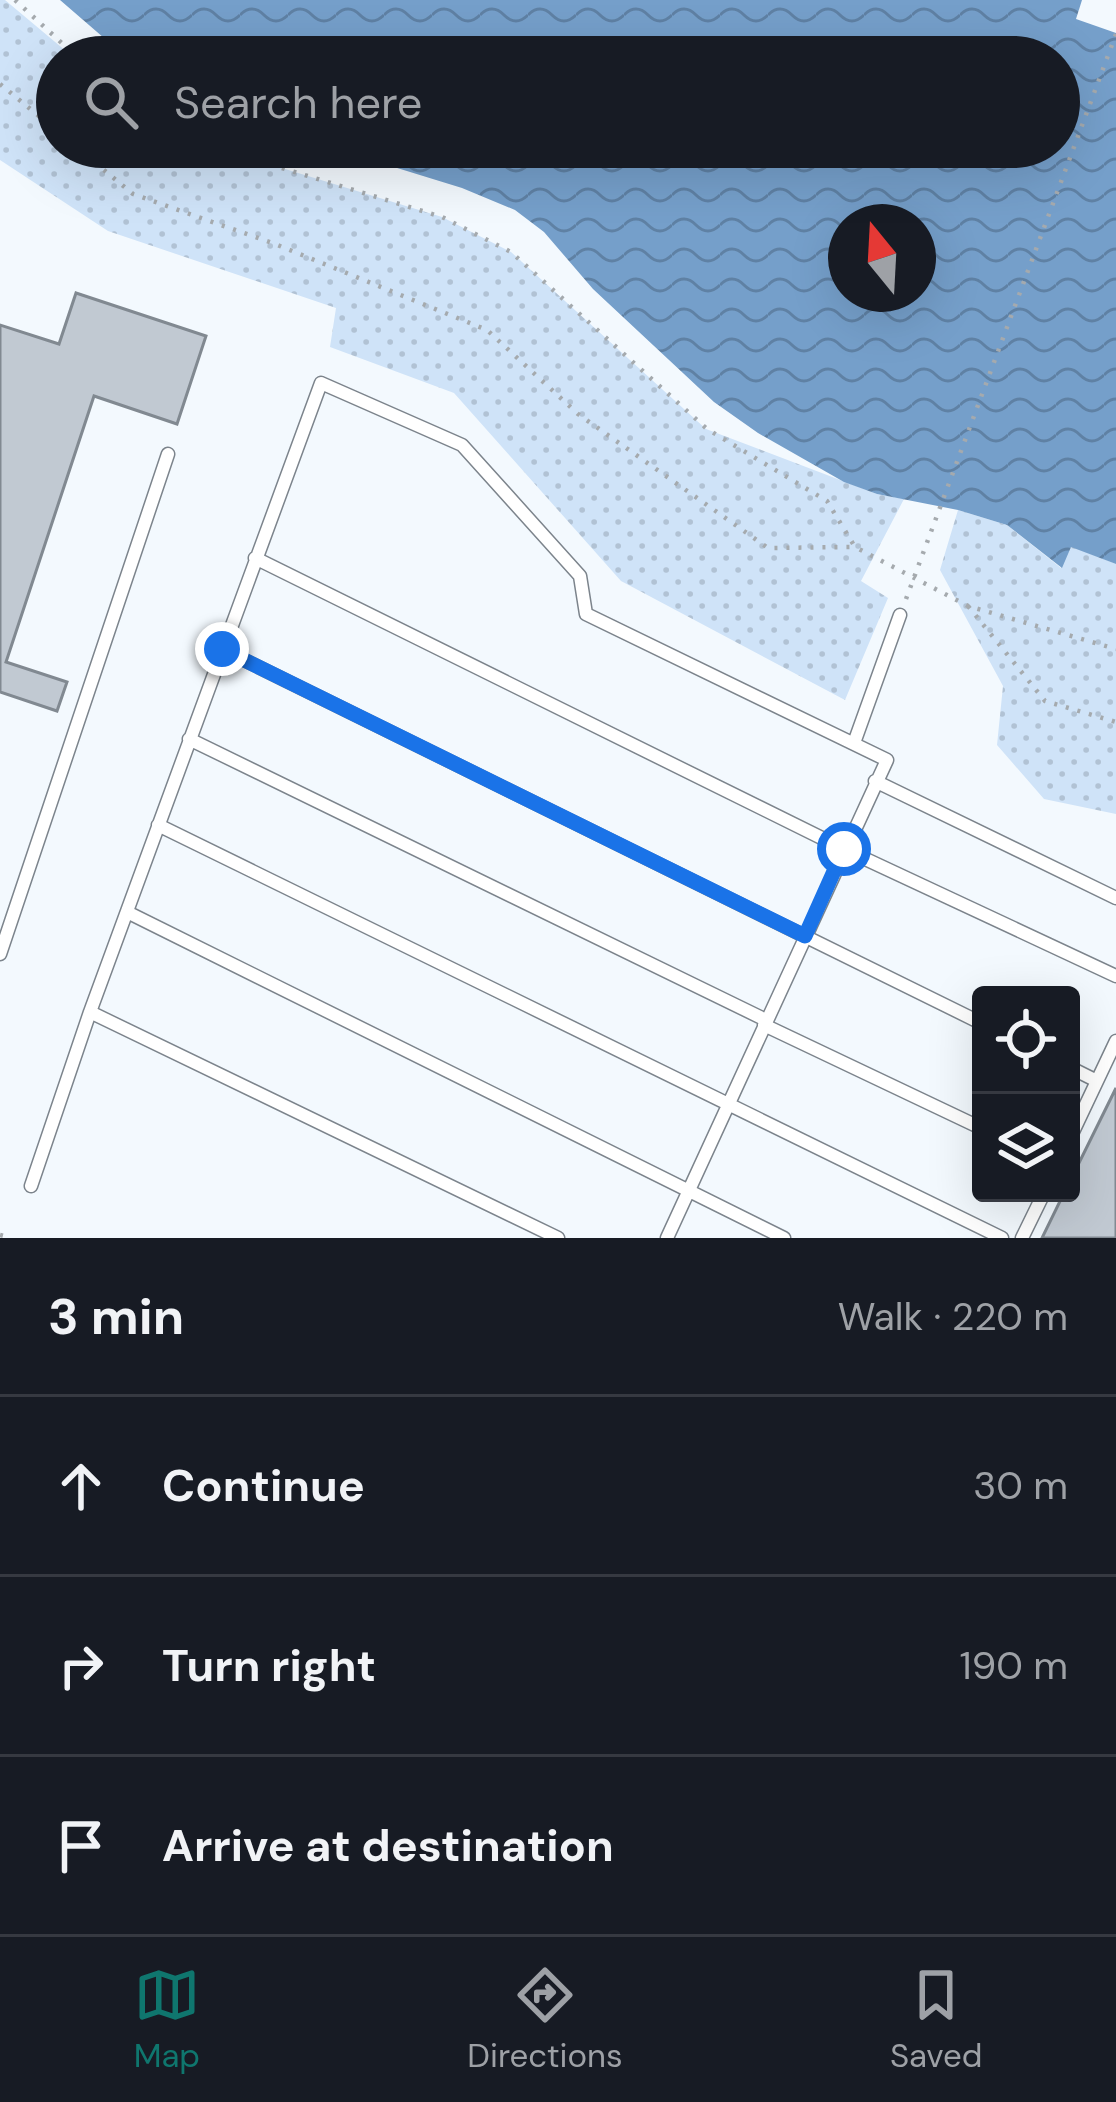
<!DOCTYPE html>
<html lang="en">
<head>
<meta charset="utf-8">
<style>
  body { margin:0; font-family:"DM Sans",sans-serif; background:#20242c; color:#f1f3f6 }
  .controls { position:absolute; right:36px; bottom:36px; display:grid; overflow:hidden; border-radius:12px; box-shadow:0 12px 48px #0002 }
  .controls button { width:108px; height:108px; display:grid; place-items:center; padding:0; border:0; border-bottom:3px solid #363941; background:#171b24; color:#f1f3f6; font:60px sans-serif }
  .compass { position:absolute; left:828px; top:204px; width:108px; height:108px; border-radius:50%; background:#171b24; box-shadow:0 12px 48px #0002; rotate:342deg }
  .stop { position:absolute; width:36px; height:36px; margin:-27px; border:9px solid #1a73e8; border-radius:50%; background:#fff }
  .stop.end { background:#1a73e8; border-color:#fff; box-shadow:0 3px 12px #0008 }
  .list { margin:0; padding:0; list-style:none }
  h2 { display:flex; justify-content:space-between; align-items:center; height:156px; margin:0; padding:0 48px; font-size:51px }
  h2 small { font-size:39px; font-weight:400; color:#9ea1a6 }
  .list li { display:grid; grid-template-columns:78px 1fr auto; gap:36px; align-items:center; box-sizing:border-box; height:180px; padding:0 48px; border-top:3px solid #363941 }
  .list b { display:block; font-size:45px; white-space:nowrap }
  .list em { font-size:39px; font-style:normal; color:#9ea1a6 }
  .icon { flex:none; width:66px; height:66px; fill:none; stroke:currentColor; stroke-width:2; stroke-linecap:round; stroke-linejoin:round }
  .map { position:relative; flex:none; width:1116px; height:1238px; overflow:hidden }
  .search { position:absolute; background:#171b24; box-shadow:0 12px 48px #0002; left:36px; right:36px; top:36px; height:132px; display:flex; align-items:center; gap:30px; box-sizing:border-box; padding:0 42px; border-radius:66px; color:#9ea1a6; font-size:45px }
  .sheet { height:696px; background:#171b24 }
  nav { display:flex; justify-content:space-around; align-items:center; box-sizing:border-box; height:168px; border-top:3px solid #363941; background:#171b24; font-size:33px; color:#9ea1a6 }
  nav a { display:grid; justify-items:center; gap:6px }
  nav .on { color:#0f766e }
  .map>svg:first-child { display:block }
</style>
</head>
<body>
<div class="map">
<svg width="1116" height="1238" viewBox="0 0 1116 1238">
  <defs>
    <pattern id="grass-dots" width="8" height="8" patternUnits="userSpaceOnUse" patternTransform="scale(3)"><rect width="8" height="8" fill="#cfe3f8"/><path d="M2 2h.1M6 6h.1" fill="none" stroke="#b1c2d4" stroke-width="1.8" stroke-linecap="round"/></pattern>
    <pattern id="water-waves" width="16" height="10" patternUnits="userSpaceOnUse" patternTransform="scale(3)"><rect width="16" height="10" fill="#759fca"/><path d="M0 5q4-4 8 0t8 0" fill="none" stroke="#5f81a4"/></pattern>
  </defs>
  <rect width="100%" height="100%" fill="#f3f9fe"/>
  <path fill="url(#grass-dots)" d="M 0,0 L 5,0 L 73,57 L 57,57 L 57,147 L 213,147 L 442,217 L 511,252 L 706,429 L 877,494 L 904,499 L 861,581 L 888,598 L 845,700 L 621,581 L 454,393 L 330,347 L 336,308 L 108,231 L 0,160 Z
    M 958,510 L 1007,525 L 1061,568 L 1071,546 L 1116,564 L 1116,814 L 1044,799 L 997,745 L 1003,686 L 940,570 Z"/>
  <path fill="url(#water-waves)" fill-rule="evenodd" d="M 60,0 L 1116,0 L 1116,564 L 1071,547 L 1062,568 L 1007,525 L 958,510 L 877,494 L 844,482 L 758,433 L 714,402 L 593,289 L 544,232 L 515,210 L 462,188 L 329,147 L 1059,147 L 1059,57 L 126,57 ZM 846,222 L 918,222 L 918,294 L 846,294 Z"/>
  <path fill="#f3f9fe" d="M 1082,0 L 1116,0 L 1116,33 L 1076,19 Z"/>
  <path fill="#c1c9d2" stroke="#818991" stroke-width="3" d="M 76,293 L 206,336 L 177,424 L 94,396 L 6,662 L 67,682 L 57,711 L 0,692 L 0,325 L 59,344 Z
    M 1116,1088 L 1116,1238 L 1042,1238 L 1064,1193 L 1071,1193 L 1071,1179 Z"/>
  <g fill="none" stroke-linecap="round" stroke-linejoin="round">
    <g stroke="#7c848c" stroke-width="15">
      <path id="service" d="M 255,558 L 844,849 L 1116,976
        M 222,649 L 981,1023
        M 189,739 L 766,1020
        M 854,743 L 900,615
        M 875,781 L 1116,898
        M 158,825 L 1002,1238
        M 127,912 L 784,1238
        M 0,954 L 168,454
        M 90,1012 L 558,1238
        M 764,1025 L 981,1128
        M 1071,1068 L 1097,1081
        M 1071,1136 L 1116,1041
        M 31,1186 L 90,1012 L 321,383 L 462,445 L 580,576 L 586,614 L 887,760 L 667,1238
        M 1022,1238 L 1044,1193"/>
    </g>
    <path stroke="#a5aaae" stroke-width="4.5" stroke-dasharray="3 9" stroke-linecap="butt" d="M 15,0 L 77,57
      M 0,84 L 57,131
      M 76,147 L 133,194 L 275,244 L 487,330 L 578,414 L 768,548 L 855,547
      M 213,147 L 442,217 L 511,252 L 707,429 L 827,501 L 855,547 L 968,606 L 1116,649
      M 906,599 L 1116,34
      M 968,606 L 1045,701 L 1116,722
      M 0,1235 L 11,1238"/>
    <use href="#service" stroke="#fff" stroke-width="12"/>
  </g>
  <g fill="none" stroke-linecap="round" stroke-linejoin="round">
    <path stroke="#1a73e8" stroke-width="15" d="M 222,649 L 805,936 L 844,849"/>
  </g>
</svg>
<div class="controls">
<button><svg class="icon" aria-label="locate" viewBox="0 0 24 24"><circle cx="12" cy="12" r="6"/><path d="M12 2v4M12 18v4M2 12h4M18 12h4"/></svg></button>
<button><svg class="icon" aria-label="layers" viewBox="0 0 24 24"><path d="M12 4l9 5-9 5-9-5zM3 14l9 5 9-5"/></svg></button>
</div>
<svg class="compass" viewBox="-18 -18 36 36"><path d="M0-13l5 13h-10z" fill="#e53935"/><path d="M0 13l5-13h-10z" fill="#9ea1a6"/></svg>
<div class="stop" style="left:844px;top:849px"></div>
<div class="stop end" style="left:222px;top:649px"></div>
<div class="search"><svg class="icon" aria-label="search" viewBox="0 0 24 24"><circle cx="10" cy="10" r="6"/><path d="M15 15l6 6"/></svg>Search here</div>
</div>
<section class="sheet">
<h2>3 min<small>Walk · 220 m</small></h2>
<ul class="list">
<li><svg class="icon" aria-label="ahead" viewBox="0 0 24 24"><path d="M12 20V5M6 11l6-6 6 6"/></svg><div><b>Continue</b></div><em>30 m</em></li>
<li><svg class="icon" aria-label="right" viewBox="0 0 24 24"><path d="M7 20v-9h11M14 6l5 5-5 5"/></svg><div><b>Turn right</b></div><em>190 m</em></li>
<li><svg class="icon" aria-label="arrive" viewBox="0 0 24 24"><path d="M6 21V4h12l-3 4 3 4H6"/></svg><div><b>Arrive at destination</b></div></li>
</ul>
</section>
<nav>
<a class="on"><svg class="icon" aria-label="map" viewBox="0 0 24 24"><path d="M3 6l6-2 6 2 6-2v14l-6 2-6-2-6 2zM9 4v14M15 6v14"/></svg>Map</a>
<a><svg class="icon" aria-label="directions" viewBox="0 0 24 24"><path d="M12 3l9 9-9 9-9-9zM9 14v-3h6M13 9l2 2-2 2"/></svg>Directions</a>
<a><svg class="icon" aria-label="saved" viewBox="0 0 24 24"><path d="M7 4h10v16l-5-4-5 4z"/></svg>Saved</a>
</nav>
</body>
</html>
